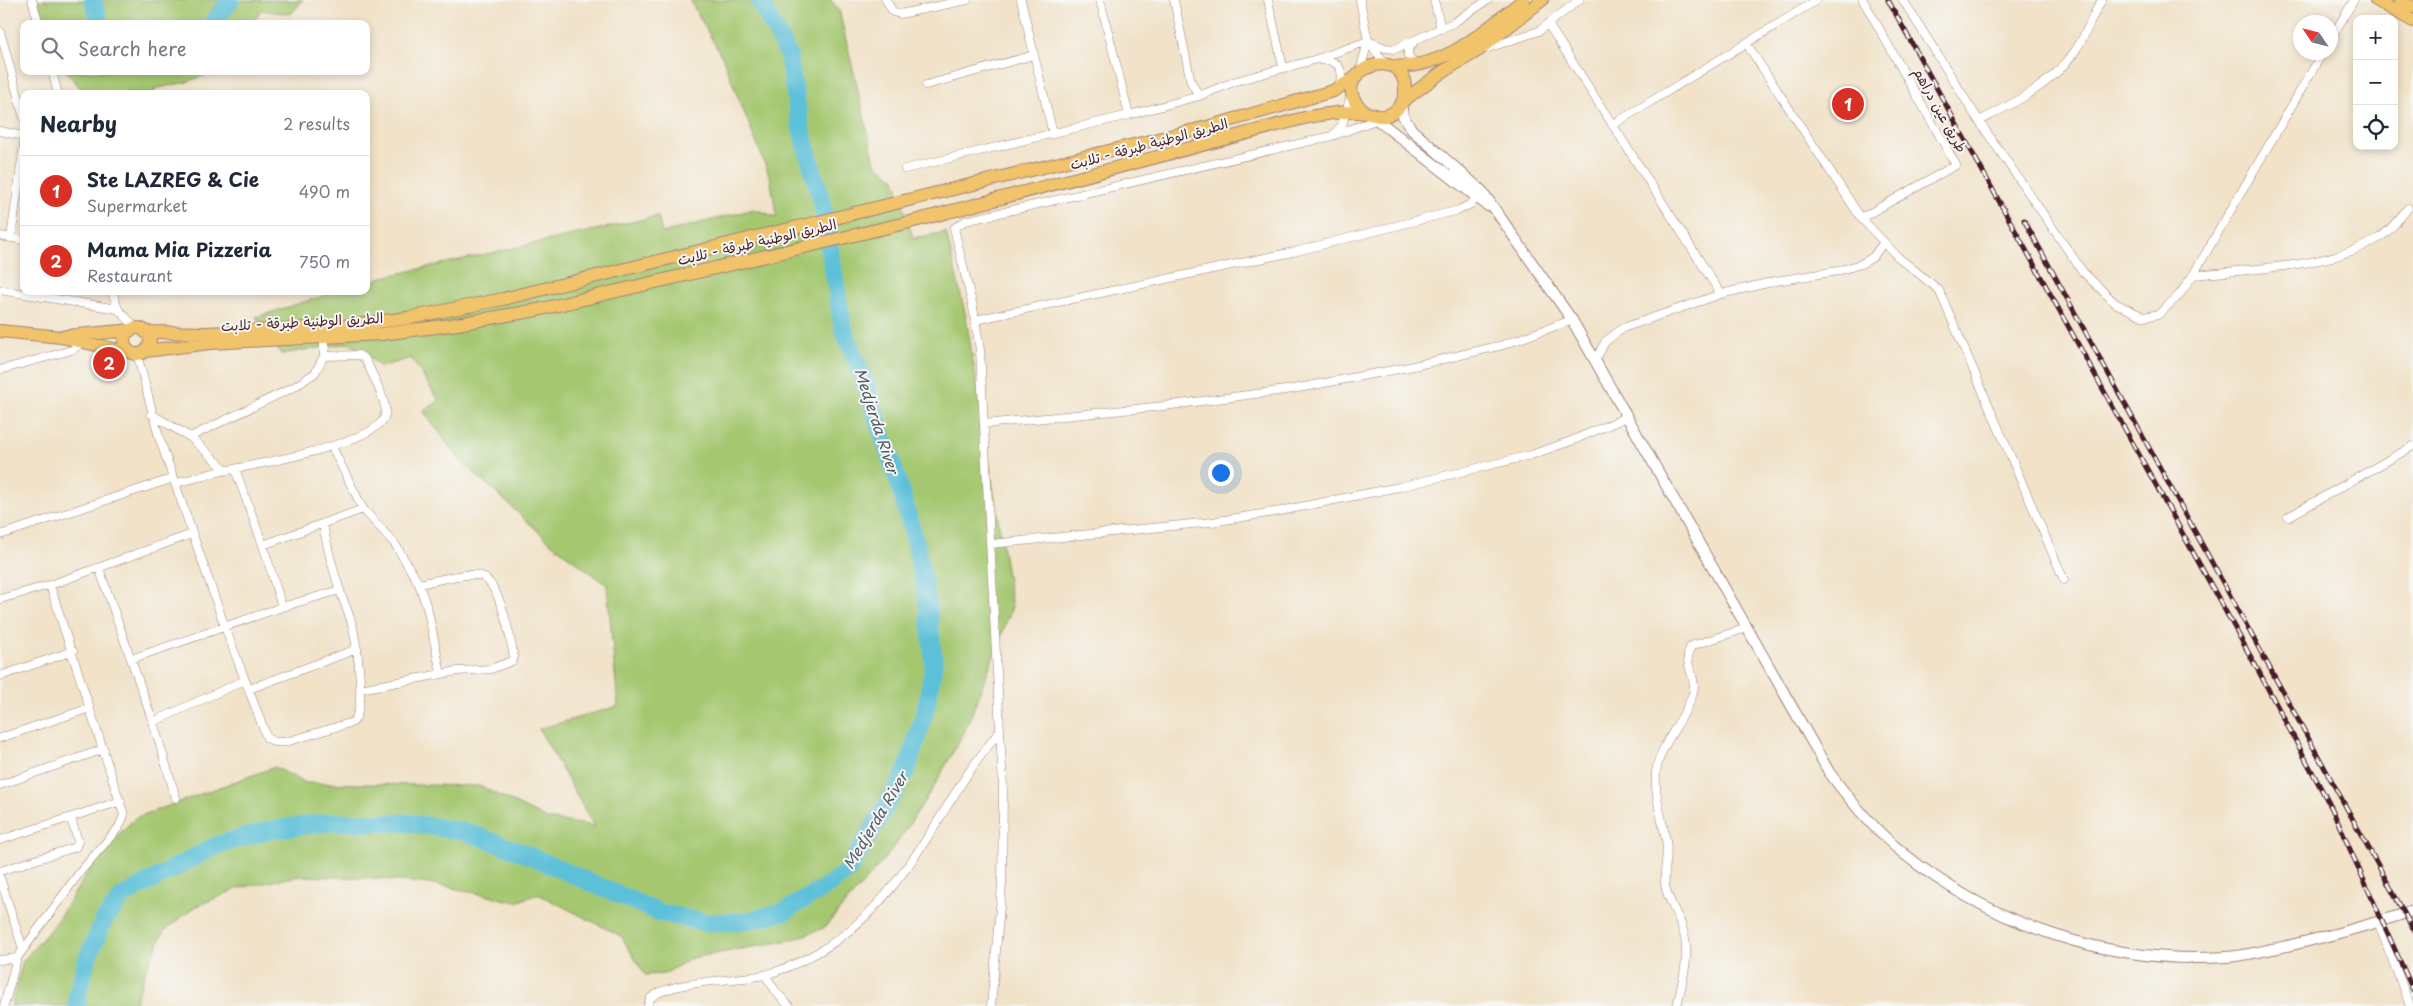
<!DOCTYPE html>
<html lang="en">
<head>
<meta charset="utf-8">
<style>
  body { margin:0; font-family:"Playpen Sans","Playpen Sans Arabic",sans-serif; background:#f2f2f3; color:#1f2937 }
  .controls { position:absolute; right:15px; top:15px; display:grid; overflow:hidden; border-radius:10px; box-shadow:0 2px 8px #0003 }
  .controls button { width:45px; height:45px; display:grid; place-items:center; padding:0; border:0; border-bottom:1px solid #e0e1e3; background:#fff; color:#1f2937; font:25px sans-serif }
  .compass { position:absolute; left:2293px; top:15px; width:45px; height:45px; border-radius:50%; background:#fff; box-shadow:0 2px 8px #0003; rotate:305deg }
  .you { position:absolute; left:1220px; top:472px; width:18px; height:18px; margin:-12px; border:4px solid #fff; border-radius:50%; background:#1a73e8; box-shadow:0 0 0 8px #1a73e833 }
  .badge { display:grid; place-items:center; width:32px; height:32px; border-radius:50%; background:#d93025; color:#fff; font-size:16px; font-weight:700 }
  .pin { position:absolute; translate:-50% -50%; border:2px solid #fff; box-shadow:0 1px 5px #0006 }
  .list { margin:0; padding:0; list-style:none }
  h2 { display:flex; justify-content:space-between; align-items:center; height:65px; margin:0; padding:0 20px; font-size:21px }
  h2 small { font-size:16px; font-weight:400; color:#747a83 }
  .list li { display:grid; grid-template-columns:32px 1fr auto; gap:15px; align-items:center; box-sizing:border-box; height:70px; padding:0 20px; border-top:1px solid #e0e1e3 }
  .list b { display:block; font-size:19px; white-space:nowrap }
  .list p { margin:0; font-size:16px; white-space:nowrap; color:#747a83 }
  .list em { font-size:16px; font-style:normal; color:#747a83 }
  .icon { flex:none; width:28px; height:28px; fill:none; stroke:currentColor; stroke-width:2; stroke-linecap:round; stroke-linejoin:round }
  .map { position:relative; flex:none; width:2413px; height:1006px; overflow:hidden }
  .search { position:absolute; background:#fff; box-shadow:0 2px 8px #0003; left:20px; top:20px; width:350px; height:55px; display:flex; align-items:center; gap:12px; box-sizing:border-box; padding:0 18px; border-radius:10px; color:#747a83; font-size:19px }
  .panel { position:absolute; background:#fff; box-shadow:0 2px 8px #0003; left:20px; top:90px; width:350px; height:205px; border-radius:10px }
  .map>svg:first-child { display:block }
</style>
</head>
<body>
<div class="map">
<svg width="2413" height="1006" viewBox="0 0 2413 1006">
  <rect width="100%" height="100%" fill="#f6f6f2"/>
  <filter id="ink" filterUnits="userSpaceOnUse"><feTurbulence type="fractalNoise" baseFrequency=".02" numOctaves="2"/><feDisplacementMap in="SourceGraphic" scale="10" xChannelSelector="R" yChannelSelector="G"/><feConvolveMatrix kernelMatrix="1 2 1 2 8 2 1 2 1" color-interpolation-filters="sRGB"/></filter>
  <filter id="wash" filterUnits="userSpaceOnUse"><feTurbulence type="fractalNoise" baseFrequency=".0096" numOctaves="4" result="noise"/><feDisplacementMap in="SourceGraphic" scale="20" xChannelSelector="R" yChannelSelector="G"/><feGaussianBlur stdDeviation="1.12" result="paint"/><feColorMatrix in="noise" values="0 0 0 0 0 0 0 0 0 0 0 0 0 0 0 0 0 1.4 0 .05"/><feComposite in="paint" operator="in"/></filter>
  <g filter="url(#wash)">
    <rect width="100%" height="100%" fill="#f1e2c8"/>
    <path fill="#a4c770" stroke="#77734e" d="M 36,0 L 303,0 L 291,14 L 260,10 L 254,24 L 44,24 Z
      M 690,0 L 831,0 L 839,10 L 875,163 L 895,179 L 913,238 L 946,232 L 966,317 L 1012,607 L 966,729 L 933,788 L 893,849 L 824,928 L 791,940 L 692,958 L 664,974 L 645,975 L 621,936 L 538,894 L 516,902 L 440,885 L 373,878 L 299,876 L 239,888 L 195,907 L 164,931 L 147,967 L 134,1006 L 11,1006 L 23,961 L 54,925 L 99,855 L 135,818 L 275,767 L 306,783 L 480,786 L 547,819 L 594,826 L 539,729 L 618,706 L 607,585 L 551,543 L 459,459 L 423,411 L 439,401 L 411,358 L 381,367 L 350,343 L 281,354 L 256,317 L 339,291 L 366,291 L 366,283 L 383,277 L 658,216 L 662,233 L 754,209 L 777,217 L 770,177 L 723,59 Z
      M 66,71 L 216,71 L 187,82 L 154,89 L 155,94 L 85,94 Z"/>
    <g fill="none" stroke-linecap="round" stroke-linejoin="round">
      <path stroke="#5bc0d9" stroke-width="18" d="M 93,0 L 100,24
        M 212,24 L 231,0
        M 77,1006 L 77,996 L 87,959 L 104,920 L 123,896 L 217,845 L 270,830 L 332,822 L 408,823 L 467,832 L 521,852 L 658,912 L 707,923 L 746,921 L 783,912 L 824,888 L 848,871 L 907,770 L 926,708 L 934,663 L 927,600 L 916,544 L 900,487 L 865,383 L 843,328 L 822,202 L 801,129 L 788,54 L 759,0"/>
    </g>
  </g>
  <g filter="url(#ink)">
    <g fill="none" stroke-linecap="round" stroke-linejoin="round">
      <g stroke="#9e807a" stroke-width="9">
        <path id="minor" d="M 32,0 L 39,24
          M 886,0 L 893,12 L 900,14 L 967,0
          M 1021,0 L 1053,134
          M 1100,0 L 1129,115
          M 1174,0 L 1191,82 L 1199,96
          M 1268,0 L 1283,67
          M 1434,0 L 1441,29
          M 1903,0 L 1979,121 L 2083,272 L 2115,303 L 2144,317 L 2159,314 L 2180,294 L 2193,275 L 2323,52
          M 1548,24 L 1721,294
          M 0,31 L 24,118
          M 2330,40 L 2354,0
          M 1413,43 L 1408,49 L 1408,56 L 1417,65
          M 1746,43 L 1861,218 L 1898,257 L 1939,290 L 2064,580
          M 1371,44 L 1385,64
          M 1485,49 L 1539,31 L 1579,0
          M 1321,60 C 1333,59 1342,65 1342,78 L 1337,87
          M 52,71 L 58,94
          M 1360,71 L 1368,41 L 1360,0
          M 926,85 L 1034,55
          M 1979,121 C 2015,103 2055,83 2077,48 C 2087,33 2092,15 2102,0
          M 1614,124 L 1817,0
          M 0,131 L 24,136
          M 1333,135 L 1342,125 L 1352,93
          M 905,169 L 1129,115 L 1199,96 L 1236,81 L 1314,60 L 1368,41 L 1385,48 L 1395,49 L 1453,23 L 1488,0
          M 1861,218 L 1956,165 L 1863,0
          M 0,236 L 24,240
          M 11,238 L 24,144
          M 2193,275 C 2249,269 2330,268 2379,238 C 2390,231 2399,219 2408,208
          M 0,290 L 118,309
          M 112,291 L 118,309 L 137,329
          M 975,320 L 1293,252 L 1459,210 L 1471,204 L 1480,194
          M 137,354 L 159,437 L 225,627 L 267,738 L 275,742 L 286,742 L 353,722 C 367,708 357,647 353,628 C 350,615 344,603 340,591 C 333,569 327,547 323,524
          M 1595,361 L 1605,342 L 1623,328 L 1721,294 L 1776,281 L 1838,271 L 1861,264 L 1873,257 L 1884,242
          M 0,370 L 72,350 L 84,341
          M 151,414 L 190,437 L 226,470
          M 984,424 L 1164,406 L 1293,389 L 1409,367 L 1503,345 L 1572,320
          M 190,437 L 294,387 L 315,373 L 324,356 L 324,338
          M 332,447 L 363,509 L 395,544 L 419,584 L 428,611 L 441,674
          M 235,469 L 263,545 L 282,607
          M 176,483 C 193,479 210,473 228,470 C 254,465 380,443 385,415 C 388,402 371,372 365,359 L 359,355 L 324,356
          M 2288,517 L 2413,446
          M 0,535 L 174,478
          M 991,544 L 1212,522 L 1280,511 L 1399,487 L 1531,455 L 1571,441 L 1627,417
          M 263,545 L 363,509
          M 99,568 L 153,722 L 176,798
          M 0,599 L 50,585 L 192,534
          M 131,659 L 282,607 L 340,590
          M 0,676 L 73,651
          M 249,689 L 357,649
          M 360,689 L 458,671 L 491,669 L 512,661 L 514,657 C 510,638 500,577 477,575 C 459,573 437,581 419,584
          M 153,722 L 245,680
          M 0,738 L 90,708
          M 0,785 L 104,749
          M 0,840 L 121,801
          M 0,871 L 76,847 L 78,841 L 71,819
          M 0,878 L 23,949
          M 2378,922 L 2410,1006
          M 0,960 L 17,958
          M 765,975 L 777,993 L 789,1006
          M 4,1006 L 17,958 L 80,872 L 119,827 L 124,815 L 50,585
          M 648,1006 L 650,999 C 667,980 738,981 764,975 C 781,971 798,963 813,955 C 886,916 924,841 967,775 C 977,760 988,746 999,732
          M 991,1006 L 1002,885 L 1003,787 L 980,350 L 973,307 L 954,228 L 965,221 L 1332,136 L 1381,118
          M 1677,1006 C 1683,978 1692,953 1681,924 C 1676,912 1667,898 1665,885 C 1663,870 1669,859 1666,840 C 1662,819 1654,794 1656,772 C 1660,743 1684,722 1693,693 C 1698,676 1681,663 1691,646 L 1747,628"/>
      </g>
      <g stroke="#9e807a" stroke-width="12">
        <path id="tertiary" d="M 1401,104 L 1403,116 L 1412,130 L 1482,191 L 1572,320 L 1829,772 C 1851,802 1874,830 1903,853 C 1992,925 2111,965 2226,957 C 2244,956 2261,951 2278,948 C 2324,938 2369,925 2413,911
          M 1371,115 L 1488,206"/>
      </g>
      <g stroke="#9e807a" stroke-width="14">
        <path id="primary" d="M 2376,0 L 2413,21
          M 2400,0 L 2413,7
          M 1391,66 C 1444,71 1484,31 1523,0
          M 1403,101 L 1442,72 L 1479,50 L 1542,0
          M124 341a13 13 0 1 1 26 0a13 13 0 1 1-26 0Z
          M 0,331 L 61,337 L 132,353
          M 145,332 L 207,333 L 346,326 L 408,318 L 503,299 L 1207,127 L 1333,91 L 1355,78
          M 66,336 L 132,330
          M 145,351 L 210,343 L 382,334 L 451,325 L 537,310 L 914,221 L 1308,117 C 1326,114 1348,110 1366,113 C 1372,114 1378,117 1385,116 C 1396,113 1405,103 1405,91 C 1407,38 1317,74 1366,113"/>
      </g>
      <use href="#minor" stroke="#fff" stroke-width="8"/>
      <use href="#tertiary" stroke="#fff" stroke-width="10"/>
      <use href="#primary" stroke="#f1c36a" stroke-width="12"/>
      <g stroke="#4a1f2b" stroke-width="5">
        <path id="rail" d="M 1888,0 L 2258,670 L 2332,809 L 2413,990
          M 2024,220 L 2413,929"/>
      </g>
      <use href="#rail" stroke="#f6f6f2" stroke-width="3" stroke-dasharray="9" stroke-linecap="butt"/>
    </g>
  </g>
  <g text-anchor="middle" stroke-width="4" stroke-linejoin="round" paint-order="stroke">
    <g font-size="14" fill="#4a1f2b" stroke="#f6f6f2">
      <text transform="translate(1940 110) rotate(61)" y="5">طريق عين دراهم</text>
      <text transform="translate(1149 144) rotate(-15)" y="5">الطريق الوطنية طبرقة - تلابت</text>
      <text transform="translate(757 242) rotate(-13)" y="5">الطريق الوطنية طبرقة - تلابت</text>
      <text transform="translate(302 322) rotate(-3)" y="5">الطريق الوطنية طبرقة - تلابت</text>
    </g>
    <g font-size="15" font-style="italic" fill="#505768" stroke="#f6f6f2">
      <text transform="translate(876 421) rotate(72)" y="5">Medjerda River</text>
      <text transform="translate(876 821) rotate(-59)" y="5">Medjerda River</text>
    </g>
  </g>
</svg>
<div class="controls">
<button>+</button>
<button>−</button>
<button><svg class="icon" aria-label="locate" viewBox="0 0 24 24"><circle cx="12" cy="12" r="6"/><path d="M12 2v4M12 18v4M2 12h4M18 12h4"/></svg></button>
</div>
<svg class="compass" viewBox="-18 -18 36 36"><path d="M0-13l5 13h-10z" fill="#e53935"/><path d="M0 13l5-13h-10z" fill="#747a83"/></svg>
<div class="you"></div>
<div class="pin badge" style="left:1848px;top:104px">1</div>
<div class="pin badge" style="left:109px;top:363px">2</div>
<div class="search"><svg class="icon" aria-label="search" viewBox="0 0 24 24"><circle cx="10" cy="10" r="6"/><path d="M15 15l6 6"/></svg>Search here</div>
<section class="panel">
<h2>Nearby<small>2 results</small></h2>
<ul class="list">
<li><span class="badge">1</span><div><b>Ste LAZREG &amp; Cie</b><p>Supermarket</p></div><em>490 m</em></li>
<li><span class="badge">2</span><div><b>Mama Mia Pizzeria</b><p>Restaurant</p></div><em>750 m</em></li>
</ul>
</section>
</div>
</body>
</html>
